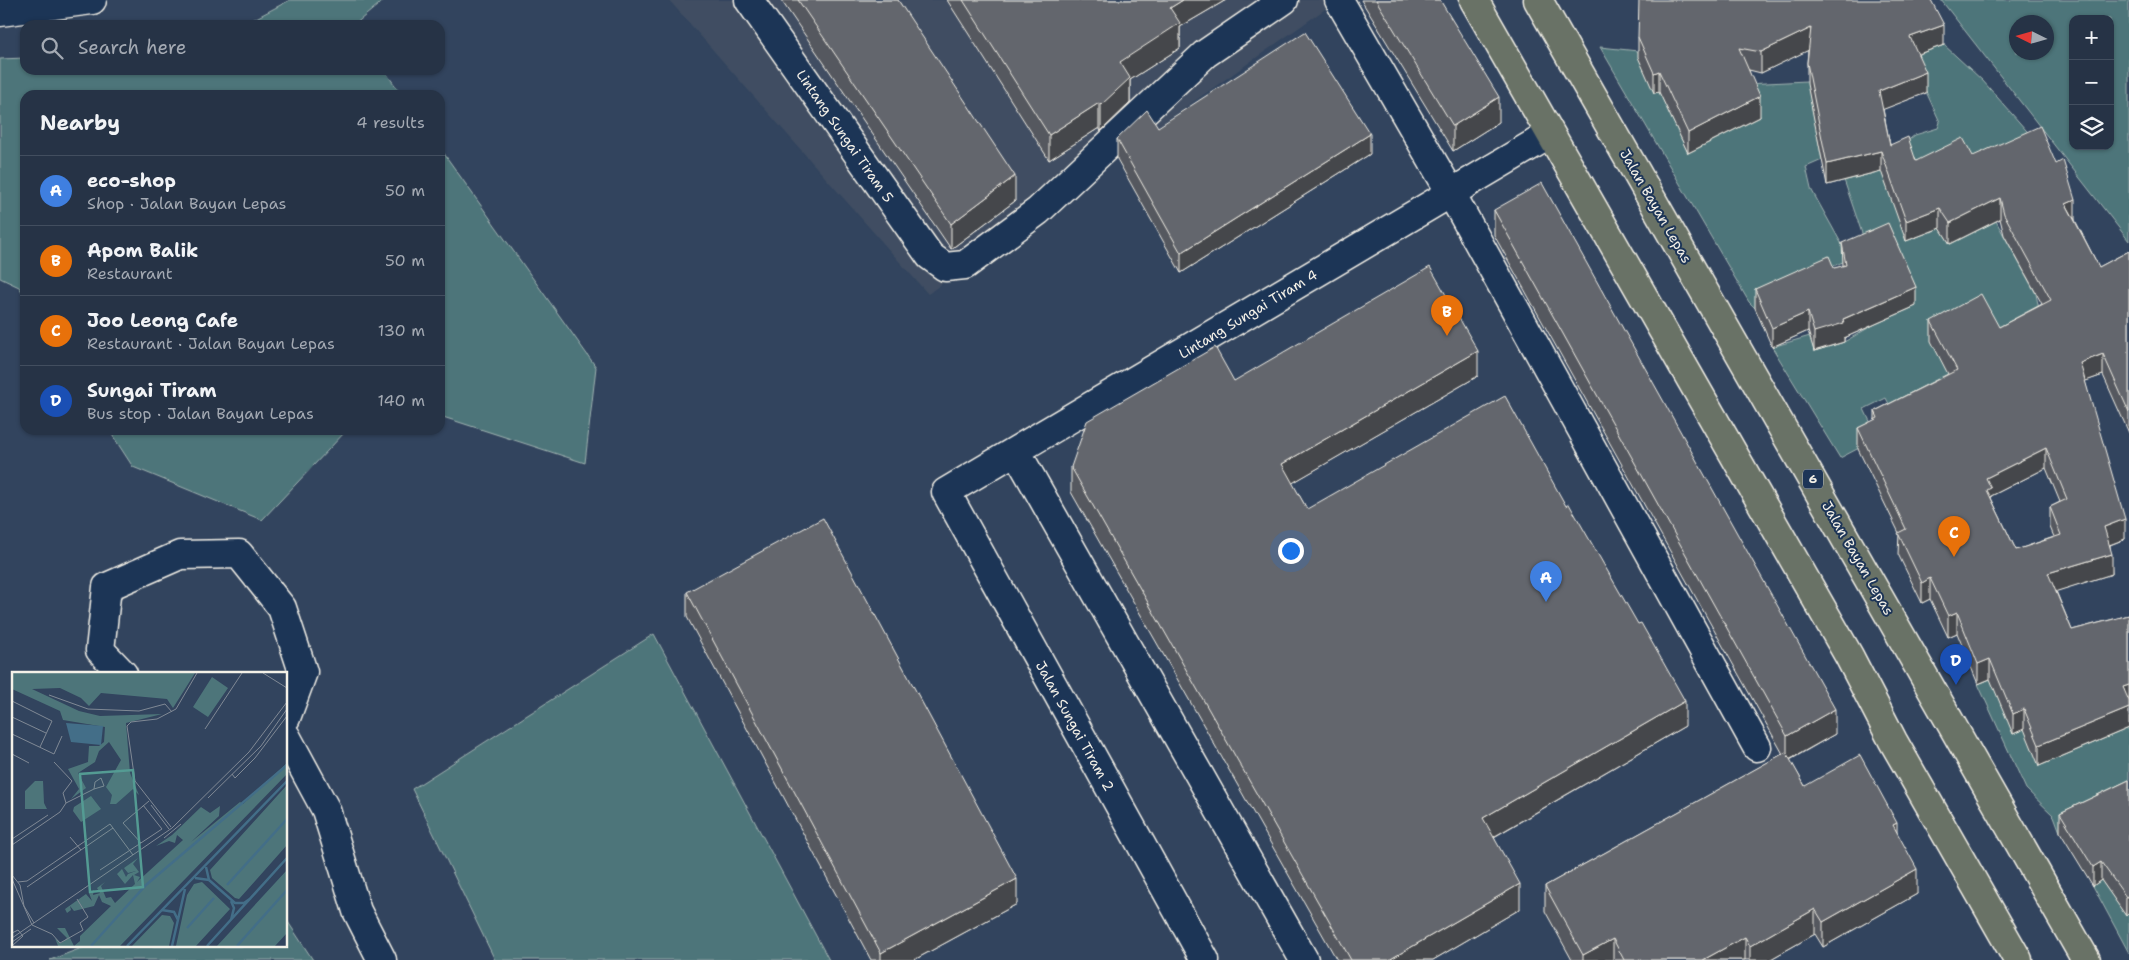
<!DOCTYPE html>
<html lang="en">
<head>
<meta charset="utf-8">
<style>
  body { margin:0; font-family:"Shantell Sans",sans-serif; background:#2e3b4d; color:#f1f3f6 }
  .controls { position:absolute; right:15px; top:15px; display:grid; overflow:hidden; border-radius:10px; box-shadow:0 1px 4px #0004 }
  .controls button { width:45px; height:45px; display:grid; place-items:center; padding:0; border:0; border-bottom:1px solid #424e5f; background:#263346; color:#f1f3f6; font:25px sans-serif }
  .compass { position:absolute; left:2009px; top:15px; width:45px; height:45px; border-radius:50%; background:#263346; box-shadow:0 1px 4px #0004; rotate:275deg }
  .you { position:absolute; left:1290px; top:550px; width:18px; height:18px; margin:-12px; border:4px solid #fff; border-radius:50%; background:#1a73e8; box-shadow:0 0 0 8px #1a73e833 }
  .badge { display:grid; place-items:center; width:32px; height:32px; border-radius:50%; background:#ffd166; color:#fff; font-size:16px; font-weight:700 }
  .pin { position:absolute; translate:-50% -41px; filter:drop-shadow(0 1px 2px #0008) }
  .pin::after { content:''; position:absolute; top:26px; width:18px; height:15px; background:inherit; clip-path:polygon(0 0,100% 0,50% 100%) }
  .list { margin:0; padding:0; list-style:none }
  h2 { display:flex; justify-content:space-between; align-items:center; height:65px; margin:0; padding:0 20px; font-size:21px }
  h2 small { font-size:16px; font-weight:400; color:#a4aab3 }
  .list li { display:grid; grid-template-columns:32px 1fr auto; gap:15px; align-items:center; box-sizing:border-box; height:70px; padding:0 20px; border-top:1px solid #424e5f }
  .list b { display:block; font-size:19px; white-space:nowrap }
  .list p { margin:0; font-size:16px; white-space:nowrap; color:#a4aab3 }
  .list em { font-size:16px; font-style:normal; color:#a4aab3 }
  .icon { flex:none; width:28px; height:28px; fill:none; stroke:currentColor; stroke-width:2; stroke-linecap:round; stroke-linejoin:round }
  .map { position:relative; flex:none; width:2129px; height:960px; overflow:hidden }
  .search { position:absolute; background:#263346; box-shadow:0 1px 4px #0004; left:20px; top:20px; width:425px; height:55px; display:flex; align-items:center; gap:12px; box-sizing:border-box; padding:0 18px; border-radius:15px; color:#a4aab3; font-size:19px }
  .panel { position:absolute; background:#263346; box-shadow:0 1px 4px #0004; left:20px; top:90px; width:425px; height:345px; border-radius:15px }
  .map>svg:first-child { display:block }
</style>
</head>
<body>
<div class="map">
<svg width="2129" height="960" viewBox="0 0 2129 960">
  <rect width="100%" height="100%" fill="#32445e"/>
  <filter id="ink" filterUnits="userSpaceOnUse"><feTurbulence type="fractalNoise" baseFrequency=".02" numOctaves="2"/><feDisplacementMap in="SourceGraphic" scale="10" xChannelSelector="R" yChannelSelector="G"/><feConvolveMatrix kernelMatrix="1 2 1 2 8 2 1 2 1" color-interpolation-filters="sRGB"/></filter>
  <g filter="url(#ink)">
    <path fill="#414e62" d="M 669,0 L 1338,0 L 1038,211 L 928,294 Z"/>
    <path fill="#4d757a" stroke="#a0b3b1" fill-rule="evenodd" d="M 290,0 L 384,0 L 354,25 L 243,25 Z
      M 1941,0 L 2129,0 L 2129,241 ZM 2073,19 L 2110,19 L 2110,146 L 2073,146 ZM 2016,22 L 2046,22 L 2046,52 L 2016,52 Z
      M 1944,45 L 1983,81 L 2040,146 L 1931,232 L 1940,228 L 1950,244 L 1996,221 L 2036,294 L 2041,320 L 1992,350 L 1900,426 L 1886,398 L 1864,409 L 1878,438 L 1840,458 L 1772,347 L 1810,336 L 1814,351 L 1844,342 L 1875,324 L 1868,251 L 1844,180 L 1888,156 L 1915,135 L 1938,128 L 1940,122 L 1910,57 Z
      M 1600,47 L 1638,51 L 1654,93 L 1659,92 L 1688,153 L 1746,84 L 1807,81 L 1822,160 L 1806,167 L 1811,189 L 1850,259 L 1812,275 L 1814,282 L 1755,308 L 1749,302 Z
      M 25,58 L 25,70 L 384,70 L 402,95 L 25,95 L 25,296 L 19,287 L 0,278 L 0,59 Z
      M 440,148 L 596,367 L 585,463 L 440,416 Z
      M 109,430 L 350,430 L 346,431 L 262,520 L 133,467 Z
      M 654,634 L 829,960 L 495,960 L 412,789 Z
      M 2010,671 L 2024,729 L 2129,728 L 2129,798 L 2060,832 L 2054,816 L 2026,789 L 1978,684 Z
      M 2101,880 L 2126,915 L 2129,913 L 2129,953 L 2093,886 Z
      M 286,919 L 313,960 L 50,960 L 87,946 L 286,946 Z"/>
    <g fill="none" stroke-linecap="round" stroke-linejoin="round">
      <g stroke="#f4f1e8" stroke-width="31">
        <path id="minor" d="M 749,0 L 930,256 L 945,267 L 965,265 L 1038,211 L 1205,54 L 1284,0
          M 1339,0 L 1451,193 L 1757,747
          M 0,12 L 92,0
          M 1016,451 L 1304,960
          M 123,674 L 100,650 L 107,587 L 180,555 L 239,554 L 282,608 L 303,672 L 286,718
          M 286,736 L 326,810 L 357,911 L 382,960
          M 1205,960 L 946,492 L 1549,135"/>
      </g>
      <g stroke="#f4f1e8" stroke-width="31">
        <path id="highway" d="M 1474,0 L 1849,656 L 1893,741 L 2018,960
          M 1538,0 L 2086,960"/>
      </g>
      <use href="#minor" stroke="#1d3557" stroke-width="28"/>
      <use href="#highway" stroke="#697266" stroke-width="28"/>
    </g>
    <path fill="#55585e" stroke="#f4f1e8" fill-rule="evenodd" d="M 781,0 L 898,0 L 1015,201 L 951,249 Z
      M 947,0 L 1226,0 L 1180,27 L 1180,48 L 1130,80 L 1130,103 L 1101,131 L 1099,128 L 1049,160 Z
      M 1361,0 L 1440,0 L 1499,122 L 1453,151 Z
      M 1638,37 L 1944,45 L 1918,54 L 1926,93 L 1883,109 L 1890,145 L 1916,161 L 1973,156 L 2075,220 L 2099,267 L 2129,251 L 2129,433 L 2103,375 L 2085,381 L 2125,539 L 2110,545 L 2112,574 L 2056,591 L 2072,630 L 2129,615 L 2129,728 L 2039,766 L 2024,729 L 2013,734 L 1990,679 L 1978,684 L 1957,633 L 1948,637 L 1930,599 L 1922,603 L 1898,554 L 1899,533 L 1858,449 L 1858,428 L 1875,420 L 1875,411 L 1948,374 L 1931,341 L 1931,321 L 1999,327 L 2042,304 L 2004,235 L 2000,219 L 1950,244 L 1940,228 L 1906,241 L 1881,171 L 1827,185 L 1807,84 L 1807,63 L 1808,50 L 1761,73 L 1749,70 L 1760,117 L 1688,153 L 1659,92 L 1654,93 L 1638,57 ZM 2046,468 L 2060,502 L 2050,507 L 2050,527 L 2054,537 L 2016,550 L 1991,498 L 1991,496 Z
      M 1158,127 L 1370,154 L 1181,273 L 1117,159 L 1117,139 Z
      M 1494,210 L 1835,734 L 1790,760 L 1805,786 L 1897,833 L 1917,894 L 1823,947 L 1815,934 L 1769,960 L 1572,960 L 1545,911 L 1545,886 L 1783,754 L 1494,235 Z
      M 1842,243 L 1916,306 L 1844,338 L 1844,342 L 1814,351 L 1808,331 L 1772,347 L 1755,308 L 1755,289 L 1843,266 Z
      M 1478,376 L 1292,483 L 1307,509 L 1685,726 L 1494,837 L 1520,909 L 1433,960 L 1337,960 L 1071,492 L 1071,467 L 1234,381 Z
      M 687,592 L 1017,904 L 914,960 L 871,960 L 687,617 Z
      M 2129,780 L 2126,916 L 2101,880 L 2093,886 L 2060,832 L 2060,813 Z"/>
    <path fill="#45474c" stroke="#f4f1e8" d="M 1183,0 L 1226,0 L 1180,27 L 1180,48 L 1130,80 L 1130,103 L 1101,131 L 1101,105 L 1120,62 L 1170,8 Z
      M 1944,25 L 1944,45 L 1910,57 L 1910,37 Z
      M 1811,28 L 1811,49 L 1761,73 L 1761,52 Z
      M 1659,71 L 1659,92 L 1654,93 L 1654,73 Z
      M 1926,72 L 1926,93 L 1879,111 L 1879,91 Z
      M 1760,96 L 1760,117 L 1688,153 L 1688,133 Z
      M 1499,97 L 1499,122 L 1453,151 L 1453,126 Z
      M 1099,103 L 1099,128 L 1049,160 L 1049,135 Z
      M 1370,134 L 1370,154 L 1181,273 L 1181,253 Z
      M 1881,151 L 1881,171 L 1827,185 L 1827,164 Z
      M 1015,176 L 1015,201 L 951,249 L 951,224 Z
      M 2000,198 L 2000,219 L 1950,244 L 1950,223 Z
      M 2075,200 L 2075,220 L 2066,204 Z
      M 1940,208 L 1940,228 L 1906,241 L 1906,221 Z
      M 1916,287 L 1916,306 L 1844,338 L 1844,342 L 1814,351 L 1814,332 Z
      M 1808,312 L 1808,331 L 1772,347 L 1772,328 Z
      M 1478,351 L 1478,376 L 1282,489 L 1282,464 Z
      M 2103,354 L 2103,375 L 2080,383 L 2080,363 Z
      M 2046,448 L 2046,468 L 1991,496 L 1991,508 L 1987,510 L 1986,478 Z
      M 2125,519 L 2125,539 L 2104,547 L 2104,527 Z
      M 2112,554 L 2112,574 L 2048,594 L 2048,573 Z
      M 1930,578 L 1930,599 L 1922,603 L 1922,583 Z
      M 1957,612 L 1957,633 L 1948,637 L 1948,616 Z
      M 1990,659 L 1990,679 L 1978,684 L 1978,664 Z
      M 2129,685 L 2129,706 L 2123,687 Z
      M 1685,701 L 1685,726 L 1483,843 L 1483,818 Z
      M 2129,708 L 2129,728 L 2039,766 L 2039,745 Z
      M 1835,709 L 1835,734 L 1787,761 L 1787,736 Z
      M 2024,709 L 2024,729 L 2013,734 L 2013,714 Z
      M 1897,823 L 1897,848 L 1893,825 Z
      M 2101,862 L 2101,880 L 2093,886 L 2093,867 Z
      M 1917,869 L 1917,894 L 1823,947 L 1823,922 Z
      M 1017,879 L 1017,904 L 914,960 L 881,960 L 881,953 Z
      M 1520,884 L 1520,909 L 1433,960 L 1389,960 Z
      M 2129,895 L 2129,913 L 2126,916 L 2126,897 Z
      M 1815,909 L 1815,934 L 1769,960 L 1750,960 L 1750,946 Z
      M 1745,937 L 1745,960 L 1703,960 Z
      M 1613,939 L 1613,960 L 1583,960 L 1583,955 Z"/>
    <path fill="#63666d" stroke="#f4f1e8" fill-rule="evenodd" d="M 798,0 L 898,0 L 1015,176 L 951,224 Z
      M 963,0 L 1183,0 L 1170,8 L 1180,23 L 1120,62 L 1130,78 L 1101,105 L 1099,103 L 1049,135 Z
      M 1376,0 L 1440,0 L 1499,97 L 1453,126 Z
      M 1639,0 L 1931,0 L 1944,25 L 1910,37 L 1926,72 L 1879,91 L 1890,145 L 1908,137 L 1916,161 L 1963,138 L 1973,156 L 2040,126 L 2056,164 L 2063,160 L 2075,200 L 2066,204 L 2099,267 L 2129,251 L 2129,412 L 2103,354 L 2080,363 L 2125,519 L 2104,527 L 2112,554 L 2048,573 L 2072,630 L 2129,615 L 2129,685 L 2123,687 L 2129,701 L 2129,708 L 2039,745 L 2024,709 L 2013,714 L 1990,659 L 1978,664 L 1957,612 L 1948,616 L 1930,578 L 1922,583 L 1898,533 L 1906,529 L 1858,428 L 1878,418 L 1875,411 L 1957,370 L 1931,321 L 1981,294 L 1999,327 L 2051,300 L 2004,214 L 2000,198 L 1950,223 L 1940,208 L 1906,221 L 1881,151 L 1827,164 L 1807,63 L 1811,28 L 1761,52 L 1739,48 L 1760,96 L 1688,133 L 1659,71 L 1654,73 L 1638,37 ZM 2046,448 L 2067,499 L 2050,507 L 2061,535 L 2016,550 L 1987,490 L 1991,488 L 1986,478 Z
      M 1305,32 L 1370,134 L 1181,253 L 1117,139 L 1147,110 L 1158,127 Z
      M 1542,183 L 1835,709 L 1787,736 L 1494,210 Z
      M 1888,223 L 1916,287 L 1843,319 L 1844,323 L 1814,332 L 1808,312 L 1772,328 L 1755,289 L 1829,256 L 1834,268 L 1846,265 L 1842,243 Z
      M 1430,267 L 1478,351 L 1282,464 L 1307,509 L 1505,396 L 1566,506 L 1569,504 L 1638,624 L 1641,623 L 1685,701 L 1483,818 L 1520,884 L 1389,960 L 1351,960 L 1071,467 L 1087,421 L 1215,347 L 1234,381 Z
      M 823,518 L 1017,879 L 881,953 L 687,592 Z
      M 1786,752 L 1805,786 L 1860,755 L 1897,823 L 1893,825 L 1917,869 L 1823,922 L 1815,909 L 1750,946 L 1745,937 L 1703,960 L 1624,960 L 1613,939 L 1583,955 L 1545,886 Z
      M 2129,780 L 2129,895 L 2126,897 L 2101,862 L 2093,867 L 2060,813 Z"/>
  </g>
  <g text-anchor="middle" stroke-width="4" stroke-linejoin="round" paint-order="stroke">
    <rect fill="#1d3557" stroke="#b4b9bc" stroke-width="1" x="1803" y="469.5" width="20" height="19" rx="4"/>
    <g font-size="12" font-weight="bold" fill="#f4f1e8">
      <text x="1813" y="483">6</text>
    </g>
    <g font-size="14" fill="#f4f1e8" stroke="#1d3557">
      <text transform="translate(845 136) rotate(55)" y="5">Lintang Sungai Tiram 5</text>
      <text transform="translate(1656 206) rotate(60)" y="5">Jalan Bayan Lepas</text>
      <text transform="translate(1248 314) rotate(-31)" y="5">Lintang Sungai Tiram 4</text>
      <text transform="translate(1858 558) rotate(60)" y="5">Jalan Bayan Lepas</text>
      <text transform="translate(1075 726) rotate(61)" y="5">Jalan Sungai Tiram 2</text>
    </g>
  </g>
  <g transform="translate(12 672)">
    <rect width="275" height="275" fill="#32445e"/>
    <path d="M 0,1 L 183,1 L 161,36 L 155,27 L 89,21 L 77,34 L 69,26 L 48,16 L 20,17 L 67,39 L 88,44 L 150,42 L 114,51 L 118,101 L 127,123 L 121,117 L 104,132 L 98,132 L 100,123 L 94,115 L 109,88 L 97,70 L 87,79 L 83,90 L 66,101 L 74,116 L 59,127 L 67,117 L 56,97 L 76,90 L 77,74 L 87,74 L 92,70 L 93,55 L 51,48 L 48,39 L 0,17 ZM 200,5 L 216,16 L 196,45 L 181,35 ZM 275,91 L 275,102 L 108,274 L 46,274 L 43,266 L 49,271 L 55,266 L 45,256 L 53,256 L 62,274 L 68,269 L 68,264 L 99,234 L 90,230 L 87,223 L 82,234 L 62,239 L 58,234 L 59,238 L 55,241 L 53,237 L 74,222 L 80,229 L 77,221 L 82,218 L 81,223 L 88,221 L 85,216 L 93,210 L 89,214 L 94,226 L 99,225 L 103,231 L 123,212 L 121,203 L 113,212 L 105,202 L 110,197 L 114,205 L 116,202 L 124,199 L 116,201 L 112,196 L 126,186 L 121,192 L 127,200 L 122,203 L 128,205 L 125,210 L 171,168 L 165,163 L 163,171 L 157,169 L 144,174 L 160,163 L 189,135 L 198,141 L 208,134 L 207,144 L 179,170 L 228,130 L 231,132 ZM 23,109 L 31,109 L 32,131 L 35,137 L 13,137 L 13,119 ZM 275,113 L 275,173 L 227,227 L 223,226 L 200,206 L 198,198 ZM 79,124 L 89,137 L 69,150 L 61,139 L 62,135 ZM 275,198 L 275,261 L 263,274 L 205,274 ZM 190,210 L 218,237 L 184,274 L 164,274 L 175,223 L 182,212 ZM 150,243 L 158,244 L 162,251 L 157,274 L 120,274 Z" fill="#4d757a"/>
    <path d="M 54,51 L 91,54 L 89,73 L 59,70 Z" fill="#436e88"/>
    <path fill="none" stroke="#436e88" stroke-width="2.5" d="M 183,206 L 197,208 L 194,195M 197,208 L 223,231 L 232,231 L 239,226M 215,213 L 275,147M 219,229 L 222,236 L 219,248M 150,238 L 162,240 L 166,248M 175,256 L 202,226M 79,274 L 134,213 L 275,93M 115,274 L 275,109M 160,274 L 173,217M 195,274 L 275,186M 225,274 L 275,218"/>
    <path fill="none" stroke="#808995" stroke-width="1" d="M 251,1 L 275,16M 37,23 L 76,37 L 127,39 L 153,32 L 160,40M 0,29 L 40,49 L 28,75M 0,45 L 34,61M 193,57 L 230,1M 0,62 L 42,82 L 50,64M 0,82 L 17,91M 42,90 L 60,109 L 51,121 L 54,131M 220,102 L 223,106 L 243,86 L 275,44M 196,126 L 249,74 L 275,37M 139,133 L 157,157M 159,155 L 123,109 L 115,54 L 119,50 L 145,47 L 164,37 L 185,1M 58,165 L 69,178M 152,166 L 169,152M 0,167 L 36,143M 129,171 L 111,151 L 137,129M 0,173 L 48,140 L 54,131 L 82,117 L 83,110 L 89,106 L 92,114 L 82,117M 88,198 L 150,157 L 131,133M 0,203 L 8,213 L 12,234 L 22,251M 0,207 L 20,253 L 40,262 L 48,271 L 71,258 L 68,251 L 76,245 L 65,227M 6,210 L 15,209 L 98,152 L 121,183M 15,215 L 101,156M 0,261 L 6,258 L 11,264 L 0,274M 0,266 L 160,156 L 237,80 L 275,30M 0,270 L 19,257"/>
    <path fill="#549b93" fill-opacity="0.15" stroke="#549b93" stroke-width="2.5" d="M 121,98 L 131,215 L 78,220 L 68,102 Z"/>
    <rect width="275" height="275" fill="none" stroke="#f4f1e8" stroke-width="2.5"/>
  </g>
</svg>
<div class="controls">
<button>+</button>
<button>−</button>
<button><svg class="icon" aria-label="layers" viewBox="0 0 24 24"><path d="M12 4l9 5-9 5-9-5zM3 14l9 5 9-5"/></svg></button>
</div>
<svg class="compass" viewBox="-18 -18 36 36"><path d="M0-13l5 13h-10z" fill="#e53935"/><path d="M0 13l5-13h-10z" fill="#a4aab3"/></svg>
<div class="you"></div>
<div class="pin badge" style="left:1546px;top:602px;background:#3f7fe0">A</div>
<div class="pin badge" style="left:1447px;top:336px;background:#e8710a">B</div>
<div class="pin badge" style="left:1954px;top:557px;background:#e8710a">C</div>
<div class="pin badge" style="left:1956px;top:685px;background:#1a4fb4">D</div>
<div class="search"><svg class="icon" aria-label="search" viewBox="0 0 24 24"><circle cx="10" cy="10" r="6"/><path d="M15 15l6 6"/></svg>Search here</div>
<section class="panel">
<h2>Nearby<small>4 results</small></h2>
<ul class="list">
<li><span class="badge" style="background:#3f7fe0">A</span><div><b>eco-shop</b><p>Shop · Jalan Bayan Lepas</p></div><em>50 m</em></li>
<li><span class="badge" style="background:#e8710a">B</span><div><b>Apom Balik</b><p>Restaurant</p></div><em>50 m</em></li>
<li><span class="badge" style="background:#e8710a">C</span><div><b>Joo Leong Cafe</b><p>Restaurant · Jalan Bayan Lepas</p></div><em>130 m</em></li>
<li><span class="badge" style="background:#1a4fb4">D</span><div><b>Sungai Tiram</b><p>Bus stop · Jalan Bayan Lepas</p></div><em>140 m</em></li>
</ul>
</section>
</div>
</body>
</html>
